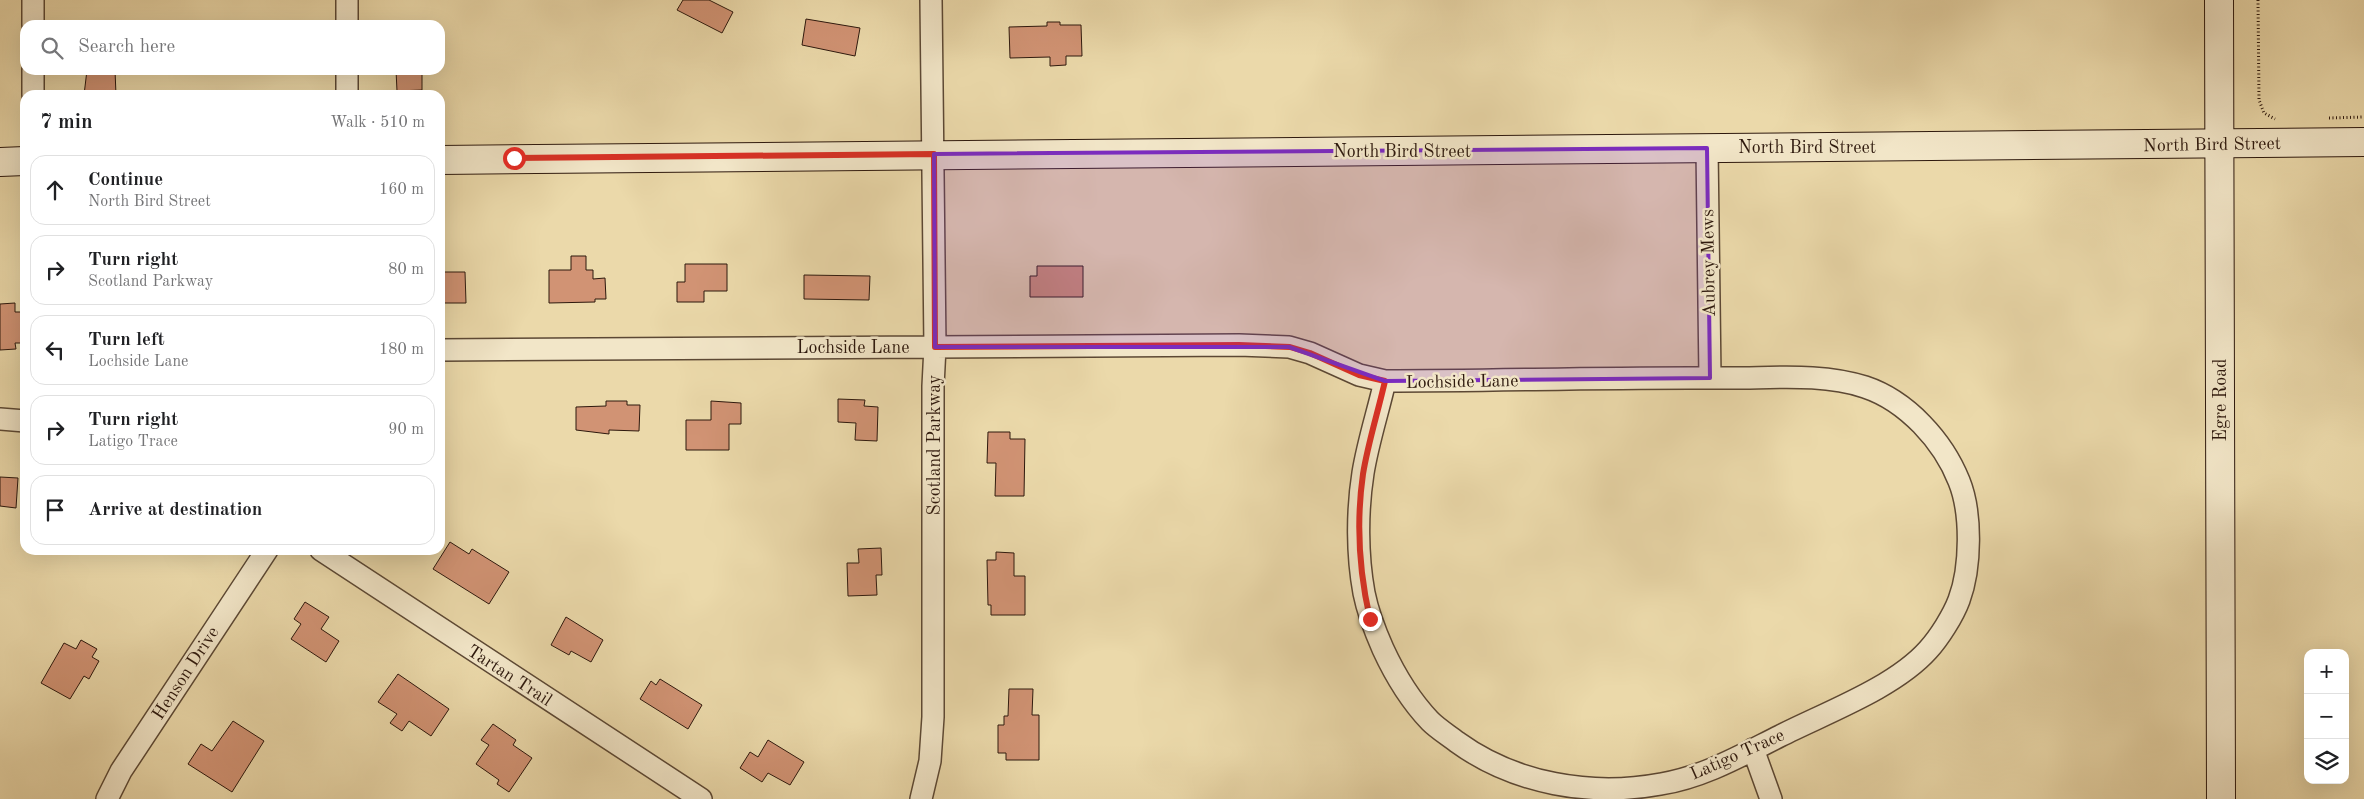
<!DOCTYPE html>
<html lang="en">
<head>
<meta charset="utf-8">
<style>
  body { margin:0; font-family:"Old Standard TT",serif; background:#f2f2f2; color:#202124 }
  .controls { position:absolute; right:15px; bottom:15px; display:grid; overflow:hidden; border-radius:10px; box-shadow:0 5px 20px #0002 }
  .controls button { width:45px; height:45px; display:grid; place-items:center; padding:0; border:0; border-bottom:1px solid #e0e0e0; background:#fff; color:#202124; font:25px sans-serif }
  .stop { position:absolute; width:15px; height:15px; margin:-11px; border:4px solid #d93025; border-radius:50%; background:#fff }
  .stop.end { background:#d93025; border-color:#fff; box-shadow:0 1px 5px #0008 }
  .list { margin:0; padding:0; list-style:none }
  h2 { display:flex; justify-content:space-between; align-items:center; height:65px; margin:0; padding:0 20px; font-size:21px }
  h2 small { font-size:16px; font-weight:400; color:#757577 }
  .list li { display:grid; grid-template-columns:32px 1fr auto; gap:15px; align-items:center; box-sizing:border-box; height:70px; margin:0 10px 10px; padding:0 10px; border:1px solid #e0e0e0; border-radius:15px }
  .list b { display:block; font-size:19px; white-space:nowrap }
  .list p { margin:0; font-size:16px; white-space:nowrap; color:#757577 }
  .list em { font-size:16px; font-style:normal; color:#757577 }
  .icon { flex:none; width:28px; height:28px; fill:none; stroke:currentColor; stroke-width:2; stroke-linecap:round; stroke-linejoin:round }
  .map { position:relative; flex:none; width:2364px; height:799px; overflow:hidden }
  .search { position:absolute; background:#fff; box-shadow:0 5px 20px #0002; left:20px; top:20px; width:425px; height:55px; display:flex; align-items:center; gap:12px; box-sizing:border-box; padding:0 18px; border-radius:15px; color:#757577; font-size:19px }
  .panel { position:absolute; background:#fff; box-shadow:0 5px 20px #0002; left:20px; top:90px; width:425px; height:465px; border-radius:15px }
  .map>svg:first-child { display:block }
</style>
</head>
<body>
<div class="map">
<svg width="2364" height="799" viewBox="0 0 2364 799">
  <rect width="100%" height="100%" fill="#ebd9aa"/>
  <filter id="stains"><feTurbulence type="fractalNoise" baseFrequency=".004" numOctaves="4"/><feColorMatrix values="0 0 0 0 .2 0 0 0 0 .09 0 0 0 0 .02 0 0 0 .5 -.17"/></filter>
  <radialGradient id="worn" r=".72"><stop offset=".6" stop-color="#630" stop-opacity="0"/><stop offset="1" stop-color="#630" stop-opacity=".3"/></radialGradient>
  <path fill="#d19374" stroke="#2d180d" d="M 683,0 L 709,0 L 733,12 L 722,33 L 677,10 Z
    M 806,19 L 860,28 L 855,56 L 802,45 Z
    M 1047,22 L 1060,22 L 1060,25 L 1081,25 L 1082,56 L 1066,56 L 1066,65 L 1050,66 L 1050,57 L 1010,58 L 1009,27 L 1047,26 Z
    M 87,70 L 115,70 L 116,95 L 84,95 Z
    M 396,70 L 422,70 L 422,90 L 397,91 Z
    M 571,256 L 586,256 L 586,270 L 593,270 L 593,279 L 605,278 L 606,299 L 595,299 L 595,302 L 549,303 L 549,270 L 571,270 Z
    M 685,264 L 727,264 L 727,291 L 704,291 L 704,302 L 677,302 L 677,282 L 685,282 Z
    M 1037,266 L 1083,266 L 1083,297 L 1030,297 L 1030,276 L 1037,276 Z
    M 440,272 L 465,272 L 466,303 L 440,303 Z
    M 804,275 L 870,276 L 869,300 L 804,299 Z
    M 15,303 L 15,312 L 25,312 L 25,343 L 15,343 L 16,349 L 0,350 L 0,304 Z
    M 838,399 L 865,400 L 864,406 L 878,407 L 877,441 L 855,440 L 856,423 L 838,422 Z
    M 606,401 L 627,401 L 627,405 L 640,405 L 639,431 L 609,430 L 609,434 L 576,430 L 576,407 L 606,406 Z
    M 711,401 L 741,403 L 741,424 L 729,424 L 729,450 L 686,450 L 686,420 L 711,420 Z
    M 988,432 L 1010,432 L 1010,439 L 1025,439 L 1024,496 L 995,496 L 996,463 L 987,463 Z
    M 0,477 L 18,478 L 16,508 L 0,506 Z
    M 450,542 L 469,554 L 472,549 L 509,572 L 489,604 L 433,569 Z
    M 881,548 L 882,575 L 876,575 L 877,595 L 848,596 L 847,563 L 859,563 L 858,549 Z
    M 996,552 L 1014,553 L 1014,576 L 1025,576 L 1025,615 L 991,615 L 991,605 L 988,605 L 987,560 L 996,560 Z
    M 305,602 L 329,617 L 321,629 L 339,641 L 326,662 L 291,639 L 301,624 L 294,619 Z
    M 566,617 L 603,640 L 591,662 L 571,651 L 569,655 L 551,645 Z
    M 81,640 L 97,649 L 92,657 L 99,661 L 89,679 L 84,676 L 70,699 L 41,683 L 64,643 L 76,649 Z
    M 398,674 L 449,709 L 431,736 L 409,721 L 402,731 L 390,723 L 397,714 L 378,702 Z
    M 660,679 L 702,705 L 688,729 L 640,699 L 651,681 L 656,685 Z
    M 1009,689 L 1033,689 L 1032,715 L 1039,715 L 1039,760 L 1006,760 L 1006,753 L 998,753 L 998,725 L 1004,725 L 1004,716 L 1008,716 Z
    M 233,721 L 264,741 L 232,792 L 188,764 L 201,744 L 212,751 Z
    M 493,724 L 516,740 L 513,745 L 532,758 L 509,792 L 497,784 L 499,780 L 476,764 L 489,745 L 481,740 Z
    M 768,740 L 804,762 L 790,785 L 768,773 L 762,782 L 740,768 L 750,752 L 758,757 Z"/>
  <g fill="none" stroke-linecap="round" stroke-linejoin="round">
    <g stroke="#5c4834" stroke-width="24">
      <path id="street" d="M 33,0 L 33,25
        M 347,0 L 347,25
        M 33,70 L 33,95
        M 347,70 L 347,95
        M 1707,148 L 1710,378
        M 440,350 L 1239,345 L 1289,347 L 1310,353 L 1359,375 L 1385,381 C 1497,381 1608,377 1720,378 C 1767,379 1819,372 1865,387 C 1907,401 1943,441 1959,481 C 1972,513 1971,568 1959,600 C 1953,616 1939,638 1928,650 C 1894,688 1825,713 1780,736 C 1742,755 1704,777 1661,784 C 1591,797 1515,784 1457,742 C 1448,735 1438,729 1430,721 C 1410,700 1395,675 1383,649 C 1375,631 1368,613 1364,593 C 1357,555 1357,511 1363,473 C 1368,442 1378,412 1385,381
        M 0,419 L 25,421
        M 321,550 L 701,799
        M 1753,749 L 1771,799
        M 107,799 L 121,771 L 267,550
        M 921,799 L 930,761 L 933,717 L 933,386 L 935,347 L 931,0"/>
    </g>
    <g stroke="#2d180d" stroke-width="30">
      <path id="secondary" d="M 2219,0 L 2221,799
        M 440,160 L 2364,142
        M 0,162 L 25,161"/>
    </g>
    <path stroke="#2d180d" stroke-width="3" stroke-dasharray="1 2.5" stroke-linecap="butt" d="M 2258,0 L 2259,100 L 2264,113 L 2275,119
      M 2329,118 L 2364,117"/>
    <use href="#street" stroke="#f2e6c8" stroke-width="21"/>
    <use href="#secondary" stroke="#f2e6c8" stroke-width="28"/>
  </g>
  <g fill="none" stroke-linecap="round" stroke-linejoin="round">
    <path stroke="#d93025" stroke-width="6" d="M 514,158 L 934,154 L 935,347 L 1239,345 L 1290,347 L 1310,353 L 1359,375 L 1385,381 C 1378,412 1368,443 1363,474 C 1356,523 1359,571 1370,619"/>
  </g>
  <path fill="#7b2cbf" fill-opacity="0.2" stroke="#7b2cbf" stroke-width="4" stroke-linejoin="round" d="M 1707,148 L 1710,378 L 1385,381 L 1289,347 L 935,347 L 934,154 Z"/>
  <g text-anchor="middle" stroke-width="5" stroke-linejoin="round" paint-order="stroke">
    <g font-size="18" fill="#2d180d" stroke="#f2e6c8">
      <text transform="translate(2212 144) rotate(-1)" y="6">North Bird Street</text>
      <text x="1807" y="153">North Bird Street</text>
      <text x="1402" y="157">North Bird Street</text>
      <text transform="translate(1708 263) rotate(-91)" y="6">Aubrey Mews</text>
      <text x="853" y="353">Lochside Lane</text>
      <text transform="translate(1462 381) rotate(-1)" y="6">Lochside Lane</text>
      <text transform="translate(2220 400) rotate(-90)" y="6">Egre Road</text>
      <text transform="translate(934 445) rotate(-90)" y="6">Scotland Parkway</text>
      <text transform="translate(185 673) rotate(-57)" y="6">Henson Drive</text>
      <text transform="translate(510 675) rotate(33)" y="6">Tartan Trail</text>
      <text transform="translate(1737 754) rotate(-24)" y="6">Latigo Trace</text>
    </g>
  </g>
  <rect width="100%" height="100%" filter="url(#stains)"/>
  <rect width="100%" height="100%" fill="url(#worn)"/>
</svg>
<div class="controls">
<button>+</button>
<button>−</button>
<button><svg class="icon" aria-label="layers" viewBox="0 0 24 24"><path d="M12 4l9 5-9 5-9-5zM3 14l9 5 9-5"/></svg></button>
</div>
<div class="stop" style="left:514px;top:158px"></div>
<div class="stop end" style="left:1370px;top:619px"></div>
<div class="search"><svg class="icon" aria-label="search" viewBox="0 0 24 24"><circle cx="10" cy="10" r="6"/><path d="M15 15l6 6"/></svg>Search here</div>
<section class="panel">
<h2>7 min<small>Walk · 510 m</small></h2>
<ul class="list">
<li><svg class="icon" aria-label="ahead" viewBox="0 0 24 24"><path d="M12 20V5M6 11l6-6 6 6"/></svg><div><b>Continue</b><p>North Bird Street</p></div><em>160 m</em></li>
<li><svg class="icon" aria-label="right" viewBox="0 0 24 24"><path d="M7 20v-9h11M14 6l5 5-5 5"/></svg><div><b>Turn right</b><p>Scotland Parkway</p></div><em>80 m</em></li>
<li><svg class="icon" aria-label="left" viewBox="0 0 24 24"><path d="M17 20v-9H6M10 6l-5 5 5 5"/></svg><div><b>Turn left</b><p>Lochside Lane</p></div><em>180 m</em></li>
<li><svg class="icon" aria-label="right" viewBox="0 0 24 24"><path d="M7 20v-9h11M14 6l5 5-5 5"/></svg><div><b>Turn right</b><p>Latigo Trace</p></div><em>90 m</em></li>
<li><svg class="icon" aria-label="arrive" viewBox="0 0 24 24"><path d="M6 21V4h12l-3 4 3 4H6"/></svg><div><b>Arrive at destination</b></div></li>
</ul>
</section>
</div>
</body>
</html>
